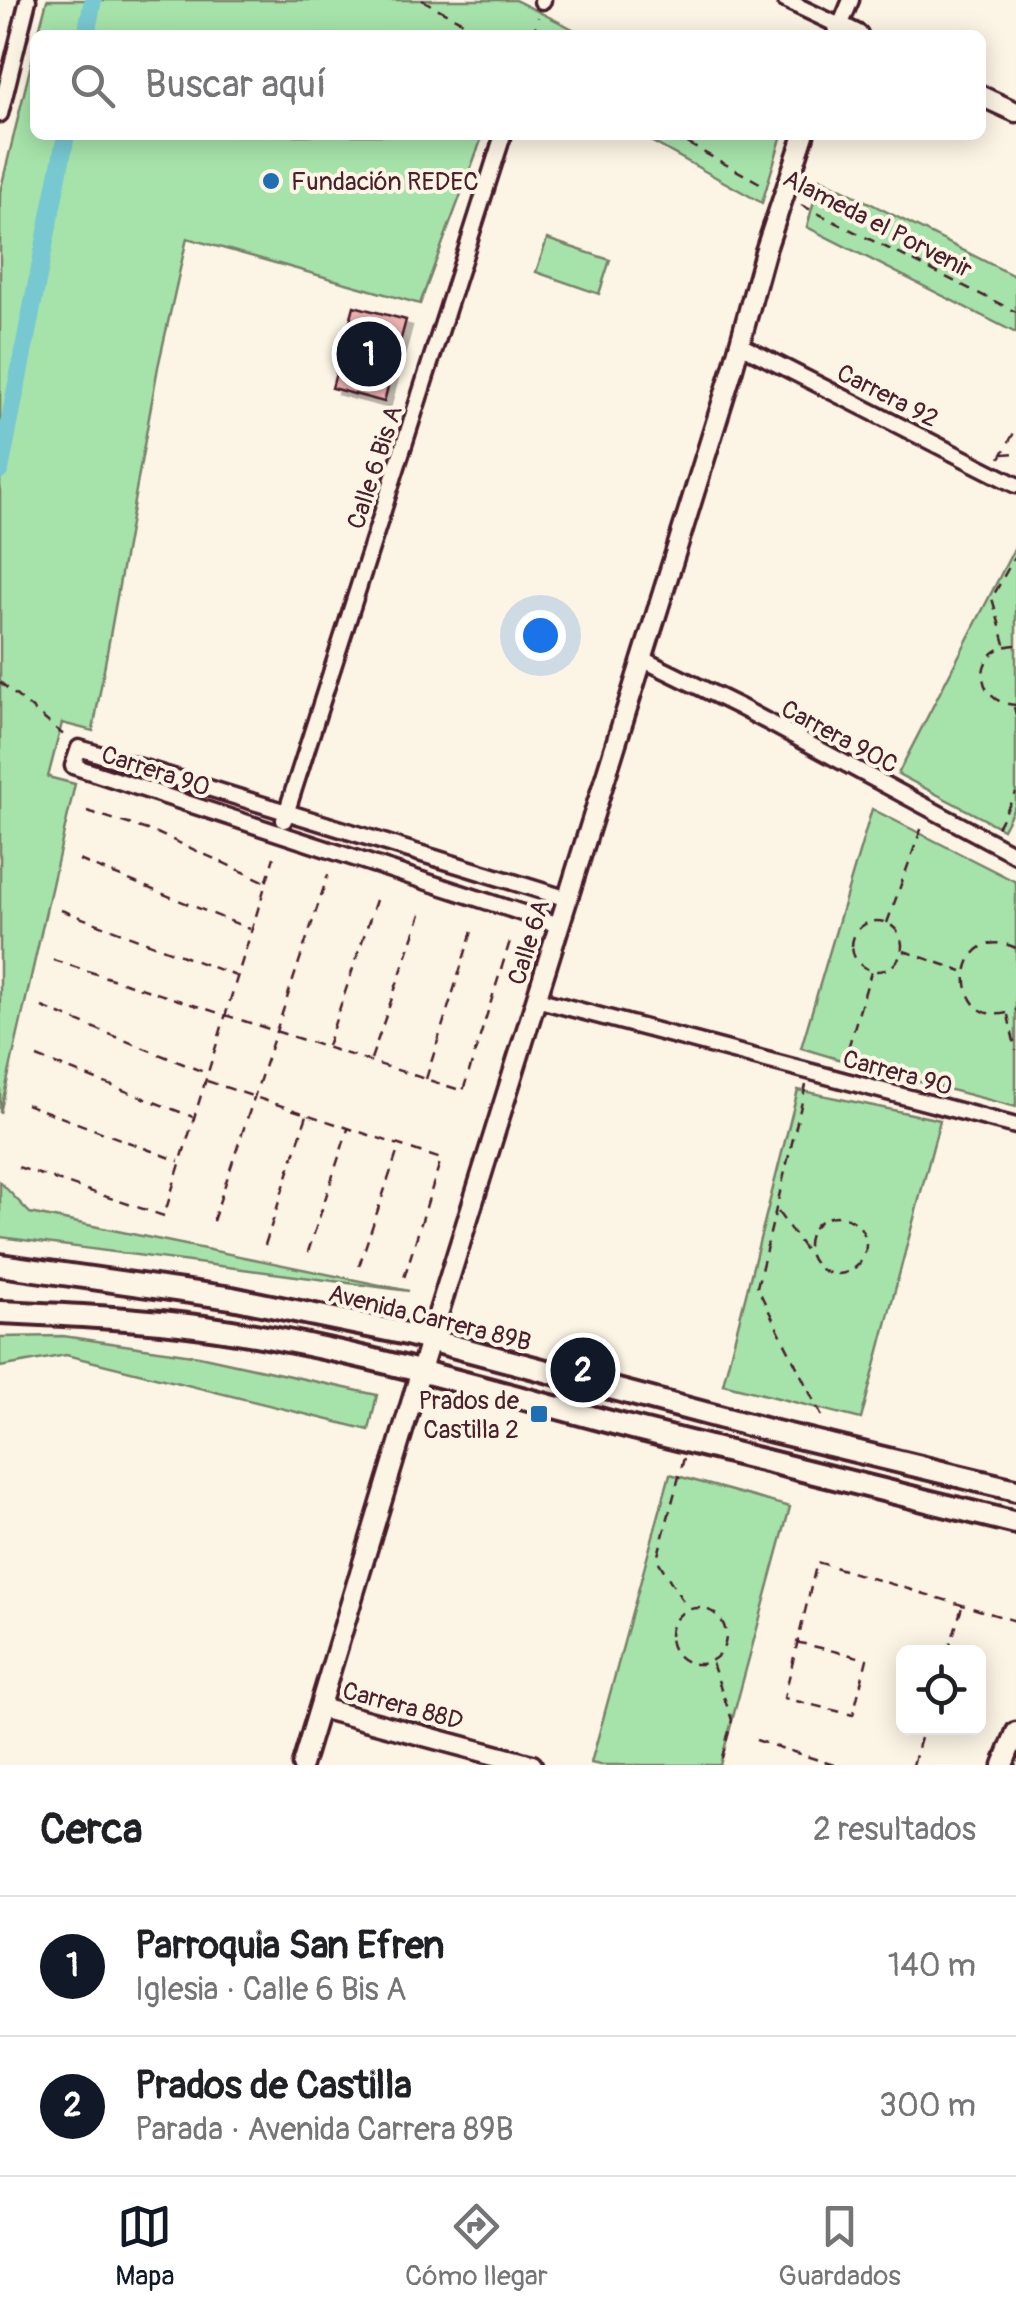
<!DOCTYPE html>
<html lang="es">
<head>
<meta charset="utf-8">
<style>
  body { margin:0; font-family:Pangolin,sans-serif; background:#f6f6f6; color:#202124 }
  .controls { position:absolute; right:30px; bottom:30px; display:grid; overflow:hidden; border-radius:15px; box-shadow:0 5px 25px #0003 }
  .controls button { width:90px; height:90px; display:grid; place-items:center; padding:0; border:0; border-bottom:2px solid #e0e0e0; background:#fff; color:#202124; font:50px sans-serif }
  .you { position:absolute; left:540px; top:635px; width:35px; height:35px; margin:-25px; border:8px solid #fff; border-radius:50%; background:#1a73e8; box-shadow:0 0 0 15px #1a73e833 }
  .badge { display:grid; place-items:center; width:65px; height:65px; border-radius:50%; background:#111827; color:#fff; font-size:32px; font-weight:700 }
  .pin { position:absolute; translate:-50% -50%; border:5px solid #fff; box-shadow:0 2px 10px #0006 }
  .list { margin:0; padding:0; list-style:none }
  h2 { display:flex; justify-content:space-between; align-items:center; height:130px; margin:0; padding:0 40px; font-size:42px }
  h2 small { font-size:32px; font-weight:400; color:#757577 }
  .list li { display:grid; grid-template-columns:65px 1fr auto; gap:30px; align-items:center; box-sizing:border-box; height:140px; padding:0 40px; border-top:2px solid #e0e0e0 }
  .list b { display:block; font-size:38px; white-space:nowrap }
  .list p { margin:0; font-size:32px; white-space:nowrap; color:#757577 }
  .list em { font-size:32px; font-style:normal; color:#757577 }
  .icon { flex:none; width:55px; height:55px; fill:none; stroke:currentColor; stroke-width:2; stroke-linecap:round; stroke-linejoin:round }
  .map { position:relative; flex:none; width:1016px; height:1765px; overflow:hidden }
  .search { position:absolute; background:#fff; box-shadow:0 5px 25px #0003; left:30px; right:30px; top:30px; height:110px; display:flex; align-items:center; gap:25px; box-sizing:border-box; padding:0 35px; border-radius:15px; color:#757577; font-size:38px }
  .sheet { height:410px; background:#fff }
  nav { display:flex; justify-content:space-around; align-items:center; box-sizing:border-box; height:140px; border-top:2px solid #e0e0e0; background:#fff; font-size:28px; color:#757577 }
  nav a { display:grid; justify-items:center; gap:5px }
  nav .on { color:#111827 }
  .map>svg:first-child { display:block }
</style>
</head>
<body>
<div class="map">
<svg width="1016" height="1765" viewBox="0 0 1016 1765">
  <defs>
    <filter id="shadow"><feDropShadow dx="6" dy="6" stdDeviation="0" flood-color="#0004"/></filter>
  </defs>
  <rect width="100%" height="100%" fill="#fcf5e5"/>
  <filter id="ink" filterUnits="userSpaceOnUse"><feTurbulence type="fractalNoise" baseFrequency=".01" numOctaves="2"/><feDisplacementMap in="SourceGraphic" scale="20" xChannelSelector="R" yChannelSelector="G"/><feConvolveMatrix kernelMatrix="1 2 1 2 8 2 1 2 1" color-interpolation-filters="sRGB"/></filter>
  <g filter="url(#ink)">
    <path fill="#a6e3aa" stroke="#78816a" stroke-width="2.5" d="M 47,0 L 515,0 L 585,35 L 38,35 Z
      M 35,48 L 35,135 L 483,135 L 420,304 L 187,238 L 158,367 L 93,731 L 62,723 L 48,777 L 75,784 L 0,1113 L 0,192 Z
      M 640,135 L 775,135 L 781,138 L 762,203 Z
      M 820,178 L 1016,277 L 1016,333 L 807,227 Z
      M 547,239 L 610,260 L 599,294 L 536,272 Z
      M 1016,545 L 1016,804 L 1003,829 L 898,774 Z
      M 872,809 L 1016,882 L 1016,1107 L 878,1071 L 801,1048 Z
      M 798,1090 L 940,1120 L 861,1419 L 723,1384 Z
      M 0,1182 L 30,1213 L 409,1291 L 0,1237 Z
      M 63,1336 L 199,1356 L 377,1395 L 369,1430 L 66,1355 L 0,1367 L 0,1337 Z
      M 670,1474 L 790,1507 L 720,1765 L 600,1765 L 591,1763 Z"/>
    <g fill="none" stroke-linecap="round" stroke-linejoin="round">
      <path stroke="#78c8d1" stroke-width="18" d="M 86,35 L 93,0
        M 0,470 L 66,135"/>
    </g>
    <path fill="#efb4b1" stroke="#4a1f2b" stroke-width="2.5" filter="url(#shadow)" d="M 354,306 L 406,320 L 384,402 L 332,388 Z"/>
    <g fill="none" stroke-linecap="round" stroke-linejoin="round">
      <g stroke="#4a1f2b" stroke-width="21">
        <path id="minor" d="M 785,0 L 840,26 L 851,0
          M 542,1 L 543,0
          M 0,114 L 28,0
          M 740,345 L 1016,485
          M 642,659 L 740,707 L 1016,855
          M 284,820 L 503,135
          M 559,925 L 73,766 L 79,748 L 568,899
          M 536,999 L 1016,1126"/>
      </g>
      <g stroke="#4a1f2b" stroke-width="25">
        <path id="tertiary" d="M 837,35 L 840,26 L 858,35
          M 981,96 L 1016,112
          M 320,1708 L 532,1765
          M 302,1765 L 435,1324 L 733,368 L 765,252 L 804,135
          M 1003,1765 L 1016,1732"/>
      </g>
      <g stroke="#4a1f2b" stroke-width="28">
        <path id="secondary" d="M 0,1265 L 232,1298 L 407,1334 L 768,1430 L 1016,1490
          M 0,1312 C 68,1315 136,1318 204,1327 C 350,1347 491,1391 633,1428 C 760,1460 888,1491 1016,1523"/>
      </g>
      <path stroke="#4a1f2b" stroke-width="2.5" stroke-dasharray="10 8" stroke-linecap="butt" d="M 422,0 L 487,35
        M 533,35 L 538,17
        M 672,135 L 767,187
        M 801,205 L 1016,312
        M 1003,454 L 1016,453
        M 1000,458 L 1016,429
        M 1005,644 L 992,598 L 1016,554
        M 1016,645 C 972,647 972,703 1016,705
        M 0,682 L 66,737
        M 1014,707 L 1016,715
        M 87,811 L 157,833 L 266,882
        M 997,827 L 1016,793
        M 79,860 L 250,929
        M 61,910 L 236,976
        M852 946a25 25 0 1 1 50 0a25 25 0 1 1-50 0Z
        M 887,923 L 923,824
        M 1016,948 C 950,918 948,1038 1016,1010
        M 904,951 L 962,971
        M 53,960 L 463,1091 L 510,941
        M 42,1007 L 206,1073
        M 1008,1015 L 1016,1051
        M 327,1046 L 376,900
        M 37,1057 L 193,1117
        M 371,1059 L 421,914
        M 843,1065 L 871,972
        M 426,1079 L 473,928
        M 207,1081 L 441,1159 L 404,1278
        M 806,1085 L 757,1287 L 824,1421
        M 26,1104 L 179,1161
        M 18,1167 L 164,1216 L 274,857
        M 778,1212 L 808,1254
        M808 1245a29 29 0 1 1 58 0a29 29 0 1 1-58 0Z
        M 213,1221 L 328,875
        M 265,1245 L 307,1115
        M 308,1252 L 348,1129
        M 359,1266 L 399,1147
        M 684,1458 L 657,1559 L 687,1608
        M670 1636a28 28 0 1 1 56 0a28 28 0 1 1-56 0Z
        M 796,1642 L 867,1659 L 853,1715 L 784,1698 L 817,1562 L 1016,1621
        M 948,1652 L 962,1607
        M 712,1663 L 732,1720 L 720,1765
        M 756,1740 L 834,1765
        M 913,1765 L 924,1728"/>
      <use href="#minor" stroke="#fcf5e5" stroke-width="14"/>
      <use href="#tertiary" stroke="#fcf5e5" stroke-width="18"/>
      <use href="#secondary" stroke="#fcf5e5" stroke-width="20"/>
    </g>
  </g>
  <g fill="#1f6fb2" stroke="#fcf5e5" stroke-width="4">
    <circle cx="271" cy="181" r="10"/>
    <rect x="529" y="1404" width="20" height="20" rx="5"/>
  </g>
  <g text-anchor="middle" stroke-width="8" stroke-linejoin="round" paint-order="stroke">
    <g font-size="25" fill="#4a1f2b" stroke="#fcf5e5" text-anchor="start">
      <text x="291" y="190">Fundación REDEC</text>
      <text x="519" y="1409" text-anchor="end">Prados de<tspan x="519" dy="29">Castilla 2</tspan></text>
    </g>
    <g font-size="25" fill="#4a1f2b" stroke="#fcf5e5">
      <text transform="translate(878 223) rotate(27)" y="9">Alameda el Porvenir</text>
      <text transform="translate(888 395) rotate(27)" y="9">Carrera 92</text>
      <text transform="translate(374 467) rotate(-72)" y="9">Calle 6 Bis A</text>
      <text transform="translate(840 736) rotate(28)" y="9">Carrera 90C</text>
      <text transform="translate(156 770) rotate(18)" y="9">Carrera 90</text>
      <text transform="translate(528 942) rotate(-73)" y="9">Calle 6A</text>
      <text transform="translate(898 1072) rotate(15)" y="9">Carrera 90</text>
      <text transform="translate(430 1317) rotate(14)" y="9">Avenida Carrera 89B</text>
      <text transform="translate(403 1705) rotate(15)" y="9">Carrera 88D</text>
    </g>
  </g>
</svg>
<div class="controls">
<button><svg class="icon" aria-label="locate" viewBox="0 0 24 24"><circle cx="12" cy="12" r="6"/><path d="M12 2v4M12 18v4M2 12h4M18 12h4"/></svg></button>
</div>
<div class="you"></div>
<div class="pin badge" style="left:369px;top:354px">1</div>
<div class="pin badge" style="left:583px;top:1370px">2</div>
<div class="search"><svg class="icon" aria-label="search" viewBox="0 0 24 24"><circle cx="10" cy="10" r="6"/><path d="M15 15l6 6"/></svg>Buscar aquí</div>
</div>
<section class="sheet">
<h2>Cerca<small>2 resultados</small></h2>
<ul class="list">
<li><span class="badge">1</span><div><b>Parroquia San Efren</b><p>Iglesia · Calle 6 Bis A</p></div><em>140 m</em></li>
<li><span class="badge">2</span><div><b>Prados de Castilla</b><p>Parada · Avenida Carrera 89B</p></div><em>300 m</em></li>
</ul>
</section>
<nav>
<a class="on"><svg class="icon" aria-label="map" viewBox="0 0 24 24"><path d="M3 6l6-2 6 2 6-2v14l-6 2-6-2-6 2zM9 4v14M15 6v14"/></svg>Mapa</a>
<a><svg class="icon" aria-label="directions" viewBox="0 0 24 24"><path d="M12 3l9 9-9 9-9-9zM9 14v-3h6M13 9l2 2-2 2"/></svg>Cómo llegar</a>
<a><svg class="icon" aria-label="saved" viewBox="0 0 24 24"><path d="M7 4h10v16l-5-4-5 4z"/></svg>Guardados</a>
</nav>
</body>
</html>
